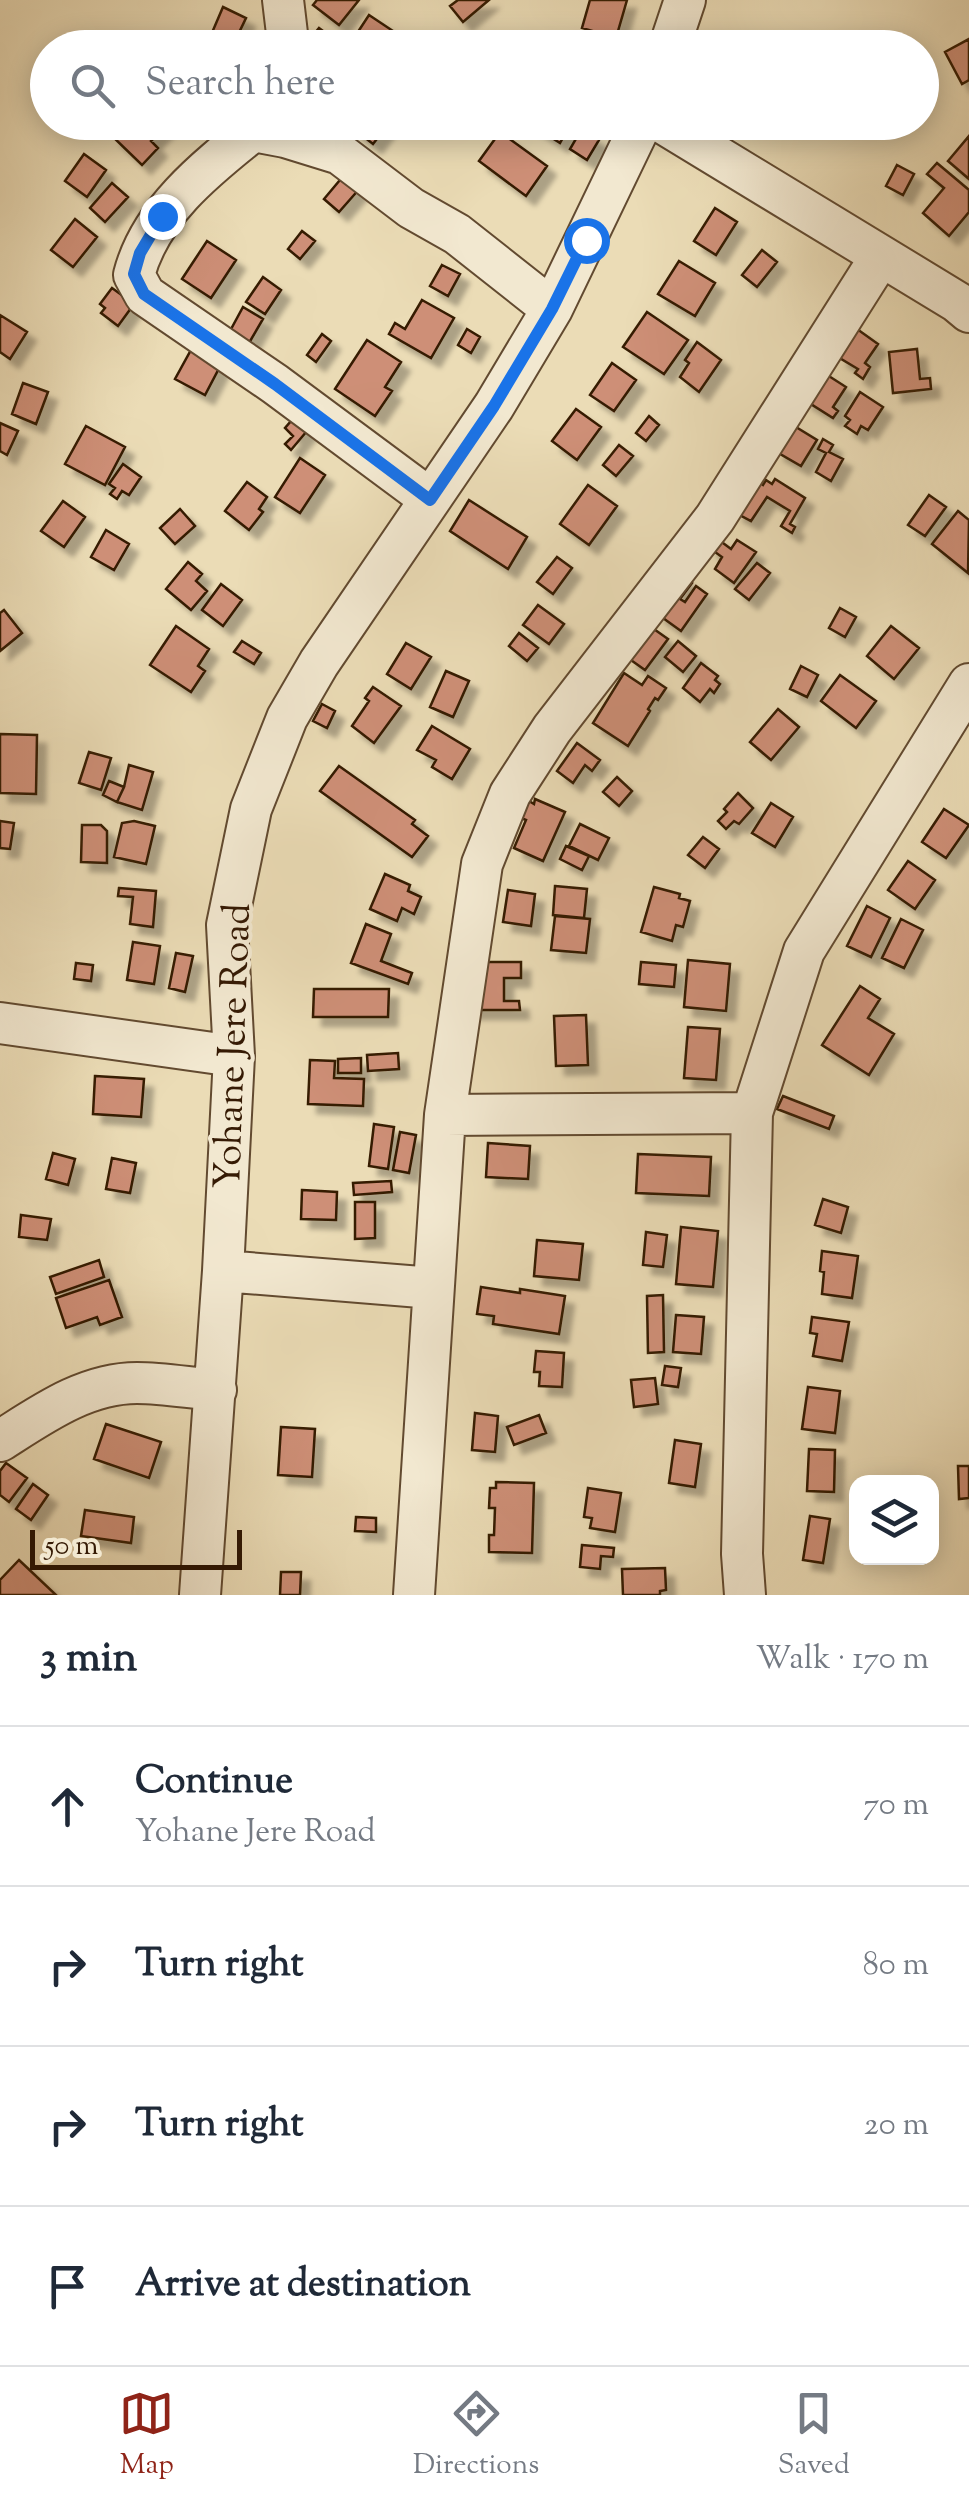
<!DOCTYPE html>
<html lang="en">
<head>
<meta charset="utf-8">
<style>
  body { margin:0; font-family:"Sorts Mill Goudy",serif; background:#f6f6f7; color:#1f2937 }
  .controls { position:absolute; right:30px; bottom:30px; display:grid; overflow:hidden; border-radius:20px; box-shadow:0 5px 25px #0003 }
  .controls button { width:90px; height:90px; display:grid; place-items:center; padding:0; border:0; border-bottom:2px solid #e0e1e3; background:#fff; color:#1f2937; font:50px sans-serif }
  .scale { position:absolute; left:30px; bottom:25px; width:212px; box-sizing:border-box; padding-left:10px; border:5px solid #351a04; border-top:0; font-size:28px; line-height:35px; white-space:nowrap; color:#351a04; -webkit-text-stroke:8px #f2e8d0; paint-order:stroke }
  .stop { position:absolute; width:30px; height:30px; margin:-22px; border:8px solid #1a73e8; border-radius:50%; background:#fff }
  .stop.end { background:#1a73e8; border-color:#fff; box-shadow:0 2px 10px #0008 }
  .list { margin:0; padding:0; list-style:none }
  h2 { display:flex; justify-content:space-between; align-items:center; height:130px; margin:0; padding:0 40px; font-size:42px }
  h2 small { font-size:32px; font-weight:400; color:#747a83 }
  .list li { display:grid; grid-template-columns:65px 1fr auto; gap:30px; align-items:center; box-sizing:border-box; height:160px; padding:0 40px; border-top:2px solid #e0e1e3 }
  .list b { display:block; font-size:38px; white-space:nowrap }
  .list p { margin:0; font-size:32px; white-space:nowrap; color:#747a83 }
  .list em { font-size:32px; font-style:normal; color:#747a83 }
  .icon { flex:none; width:55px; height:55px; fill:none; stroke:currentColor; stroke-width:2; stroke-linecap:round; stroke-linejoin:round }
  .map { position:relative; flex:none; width:969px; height:1595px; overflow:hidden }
  .search { position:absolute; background:#fff; box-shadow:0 5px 25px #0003; left:30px; right:30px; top:30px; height:110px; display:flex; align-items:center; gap:25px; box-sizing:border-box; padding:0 35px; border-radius:55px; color:#747a83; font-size:38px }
  .sheet { height:770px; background:#fff }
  nav { display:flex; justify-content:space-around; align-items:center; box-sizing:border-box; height:140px; border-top:2px solid #e0e1e3; background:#fff; font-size:28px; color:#747a83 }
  nav a { display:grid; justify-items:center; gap:5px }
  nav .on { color:#8f2418 }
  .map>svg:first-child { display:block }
</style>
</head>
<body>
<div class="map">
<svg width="969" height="1595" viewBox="0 0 969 1595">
  <defs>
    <filter id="shadow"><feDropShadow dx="9" dy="9" stdDeviation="2.5" flood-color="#0004"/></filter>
  </defs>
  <rect width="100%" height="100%" fill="#ebdcb6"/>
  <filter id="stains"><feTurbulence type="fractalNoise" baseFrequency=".002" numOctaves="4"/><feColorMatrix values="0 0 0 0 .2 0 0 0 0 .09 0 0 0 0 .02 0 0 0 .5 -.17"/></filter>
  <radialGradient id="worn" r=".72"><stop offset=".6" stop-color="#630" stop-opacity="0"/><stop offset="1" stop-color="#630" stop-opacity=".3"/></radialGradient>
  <path fill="#ce8f77" stroke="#351a04" stroke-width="2.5" filter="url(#shadow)" d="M 317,0 L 359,0 L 339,25 L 313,5 Z
    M 458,0 L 489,0 L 463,22 L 450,6 Z
    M 590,0 L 627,0 L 616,38 L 582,28 Z
    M 223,7 L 246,18 L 233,45 L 211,35 Z
    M 369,15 L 393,31 L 381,48 L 355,48 L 350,44 Z
    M 319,28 L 335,40 L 329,48 L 321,48 L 310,39 Z
    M 969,39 L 969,80 L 962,84 L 945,52 Z
    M 125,122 L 170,122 L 151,141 L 158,148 L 142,165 L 112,136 Z
    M 358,122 L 390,122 L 373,144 L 353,128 Z
    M 527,122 L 580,122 L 577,127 L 571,123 L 560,143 Z
    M 581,130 L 599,140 L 587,160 L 570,149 Z
    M 500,132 L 547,166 L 526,196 L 479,161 Z
    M 969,136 L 969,179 L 948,161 Z
    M 84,154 L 106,170 L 87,197 L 65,181 Z
    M 937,163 L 969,190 L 969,212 L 949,236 L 923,213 L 944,188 L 927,174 Z
    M 897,165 L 914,174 L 903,195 L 886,186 Z
    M 345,174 L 361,187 L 339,212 L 324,199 Z
    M 112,183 L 128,197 L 105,222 L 90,208 Z
    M 715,208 L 737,222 L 716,255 L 694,241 Z
    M 75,219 L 97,237 L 73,267 L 51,250 Z
    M 302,231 L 315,241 L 300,259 L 288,249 Z
    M 207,241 L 236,260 L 211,298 L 182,279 Z
    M 762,250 L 777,262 L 757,287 L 742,275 Z
    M 679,261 L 715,283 L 695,316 L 658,294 Z
    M 442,265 L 460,274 L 448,296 L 430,286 Z
    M 263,277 L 281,290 L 265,314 L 246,302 Z
    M 112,288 L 134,304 L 118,326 L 101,313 L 105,308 L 100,304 Z
    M 422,300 L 454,318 L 431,358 L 389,334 L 395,323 L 405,329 Z
    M 243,307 L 263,319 L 249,343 L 230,331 Z
    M 647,312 L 688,340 L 664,374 L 623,347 Z
    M 0,315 L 27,332 L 10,359 L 0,352 Z
    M 467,329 L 480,337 L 471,353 L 458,345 Z
    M 857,329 L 878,344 L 865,363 L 870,367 L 863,379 L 855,373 L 858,369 L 838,357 Z
    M 322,334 L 331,341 L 316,362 L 307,355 Z
    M 197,339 L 226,355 L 205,395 L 175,379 Z
    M 367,340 L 401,362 L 385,387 L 392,391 L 375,416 L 335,389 Z
    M 697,342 L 721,360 L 699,392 L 680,377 L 689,363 L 685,360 Z
    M 917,349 L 920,379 L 930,378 L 931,389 L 893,393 L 889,352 Z
    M 612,363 L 636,380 L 614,411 L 590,395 Z
    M 821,371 L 846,387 L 833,407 L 838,411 L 833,418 L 803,399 Z
    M 23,383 L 48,392 L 36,424 L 12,414 Z
    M 860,392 L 883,407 L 868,430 L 861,426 L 857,434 L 845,426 L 850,420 L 845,416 Z
    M 576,409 L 601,427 L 577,460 L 552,441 Z
    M 298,413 L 312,425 L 291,450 L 285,444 L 293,436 L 285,428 Z
    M 649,416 L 659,425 L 646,441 L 636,433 Z
    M 0,423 L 18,431 L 7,455 L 0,451 Z
    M 791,424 L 817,440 L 801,466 L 775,451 Z
    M 86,426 L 125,447 L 105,485 L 65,464 Z
    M 823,439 L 833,445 L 829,452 L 843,459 L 831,481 L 816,472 L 826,453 L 818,449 Z
    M 619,445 L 633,456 L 616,476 L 603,465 Z
    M 300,458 L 325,475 L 300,513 L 275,497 Z
    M 123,464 L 141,477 L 129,495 L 122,491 L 117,499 L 110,494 L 115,488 L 109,484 Z
    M 755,479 L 763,485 L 766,480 L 772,484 L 775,479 L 805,498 L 790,524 L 795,527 L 792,533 L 781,526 L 790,511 L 767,497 L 751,521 L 734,512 Z
    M 247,482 L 267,497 L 259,509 L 263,512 L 249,530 L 225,511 Z
    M 588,485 L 617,506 L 589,545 L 560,524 Z
    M 929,495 L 946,507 L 925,536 L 908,525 Z
    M 469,500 L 527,537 L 508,569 L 450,531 Z
    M 63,501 L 85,517 L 64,547 L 41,531 Z
    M 180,509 L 195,526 L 175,544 L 160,528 Z
    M 958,511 L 969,520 L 968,573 L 932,544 Z
    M 106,530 L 129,544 L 114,570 L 91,557 Z
    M 715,537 L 731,549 L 737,540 L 756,552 L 734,583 L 715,569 L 722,557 L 708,547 Z
    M 557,557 L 572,568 L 553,594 L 537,582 Z
    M 188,562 L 202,574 L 196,581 L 207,591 L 191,610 L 166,589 Z
    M 757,563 L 770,573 L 749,600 L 735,589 Z
    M 682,576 L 692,583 L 680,599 L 685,602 L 696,586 L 707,594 L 681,631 L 656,613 Z
    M 221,584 L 242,600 L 223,626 L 202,610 Z
    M 538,605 L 564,624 L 549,644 L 523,625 Z
    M 840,608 L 856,617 L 845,637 L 829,628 Z
    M 4,610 L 22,633 L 0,651 L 0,613 Z
    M 176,626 L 209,649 L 198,666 L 205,671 L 191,692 L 150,665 Z
    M 891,626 L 919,648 L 894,679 L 867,656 Z
    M 651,627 L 668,639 L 645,670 L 628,658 Z
    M 519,633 L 538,648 L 527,661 L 509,646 Z
    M 242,641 L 261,653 L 254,664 L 234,652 Z
    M 678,641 L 696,656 L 683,672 L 665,657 Z
    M 406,643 L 431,657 L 411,689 L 387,674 Z
    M 701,663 L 718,676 L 715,680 L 720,684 L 714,693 L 710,689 L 700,702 L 683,688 Z
    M 801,666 L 818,675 L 807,697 L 790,689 Z
    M 446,671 L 469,681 L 453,717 L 430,707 Z
    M 624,673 L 642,685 L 648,676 L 666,688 L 658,700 L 655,698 L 648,709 L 650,711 L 628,746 L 593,723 Z
    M 840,675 L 876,701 L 856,728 L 821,701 Z
    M 373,687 L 401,706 L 374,743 L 352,726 L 369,701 L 365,698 Z
    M 322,704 L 335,711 L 327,728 L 313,721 Z
    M 778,709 L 799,727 L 771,760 L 750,742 Z
    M 432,726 L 470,749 L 452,779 L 432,767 L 436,760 L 417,750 Z
    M 0,734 L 37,735 L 36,794 L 0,793 Z
    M 577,743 L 600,760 L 592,771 L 585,765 L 573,783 L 557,771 Z
    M 89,752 L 111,758 L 101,790 L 79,783 Z
    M 129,765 L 153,772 L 142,810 L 117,802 L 124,787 Z
    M 339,766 L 415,820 L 412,824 L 428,836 L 412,857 L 320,791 Z
    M 617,777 L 632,791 L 619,806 L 603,792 Z
    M 109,781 L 124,787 L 117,802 L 103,795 Z
    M 738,793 L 753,808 L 739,824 L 734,821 L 726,829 L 718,821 L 727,812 L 724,809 Z
    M 535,799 L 565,812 L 543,861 L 514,848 L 526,820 L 521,818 L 529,801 L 534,804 Z
    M 771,803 L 793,817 L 775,847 L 752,833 Z
    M 944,809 L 969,825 L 946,858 L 922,842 Z
    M 0,821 L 14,823 L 10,849 L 0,848 Z
    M 134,821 L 155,826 L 146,864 L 114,857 L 122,823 Z
    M 580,824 L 609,838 L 598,860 L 569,846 Z
    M 82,825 L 101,825 L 107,831 L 107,863 L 81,862 Z
    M 703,837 L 719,849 L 705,868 L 688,855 Z
    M 566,846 L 589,856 L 582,870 L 560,859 Z
    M 908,861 L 935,880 L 915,909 L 888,890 Z
    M 385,874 L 410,885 L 408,891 L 421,897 L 414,914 L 402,908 L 397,921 L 370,909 Z
    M 555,886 L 587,889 L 584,918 L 553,915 Z
    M 654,887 L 680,894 L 679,898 L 690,901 L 683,927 L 676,925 L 672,941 L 641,932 Z
    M 119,888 L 156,891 L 153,927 L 130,924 L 133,897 L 118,896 Z
    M 508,890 L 535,894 L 531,926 L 503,922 Z
    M 867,906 L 890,918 L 871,957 L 847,946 Z
    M 555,916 L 590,919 L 586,953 L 551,950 Z
    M 901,919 L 923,930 L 904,968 L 882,958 Z
    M 366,924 L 391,934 L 381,961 L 412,973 L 408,984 L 351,963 Z
    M 133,942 L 160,946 L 154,984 L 127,980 Z
    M 176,953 L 193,956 L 185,992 L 169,988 Z
    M 688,960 L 730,964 L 726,1011 L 684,1007 Z
    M 468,962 L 521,962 L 521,978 L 504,978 L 504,1001 L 519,1001 L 520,1010 L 467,1010 Z
    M 641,962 L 676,965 L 674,987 L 639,984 Z
    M 76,963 L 93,965 L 91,981 L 74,979 Z
    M 860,986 L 880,999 L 868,1018 L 894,1034 L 869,1075 L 822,1045 Z
    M 314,989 L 389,989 L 388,1017 L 313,1017 Z
    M 586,1015 L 588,1065 L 556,1066 L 554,1016 Z
    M 688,1027 L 720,1029 L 716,1080 L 684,1078 Z
    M 398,1053 L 399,1069 L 368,1071 L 367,1055 Z
    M 361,1058 L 361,1073 L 338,1073 L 338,1059 Z
    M 310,1060 L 335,1061 L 334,1078 L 364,1079 L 363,1106 L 308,1104 Z
    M 95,1076 L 144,1079 L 141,1117 L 93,1114 Z
    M 783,1096 L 834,1116 L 829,1129 L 777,1109 Z
    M 374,1124 L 394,1127 L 388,1169 L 369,1166 Z
    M 400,1132 L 416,1135 L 409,1173 L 393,1170 Z
    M 488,1143 L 530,1146 L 528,1179 L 486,1177 Z
    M 53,1153 L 75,1159 L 68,1185 L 46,1179 Z
    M 638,1154 L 711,1157 L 709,1196 L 636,1193 Z
    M 112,1158 L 136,1163 L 130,1193 L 106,1189 Z
    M 391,1181 L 392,1192 L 354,1195 L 353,1183 Z
    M 302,1190 L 337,1192 L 336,1220 L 301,1219 Z
    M 823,1199 L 848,1207 L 841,1233 L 815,1225 Z
    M 355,1202 L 375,1202 L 375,1238 L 355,1239 Z
    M 21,1215 L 51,1219 L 47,1240 L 19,1237 Z
    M 681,1227 L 718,1231 L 713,1287 L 676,1284 Z
    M 646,1232 L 667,1235 L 663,1267 L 643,1265 Z
    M 537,1240 L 583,1244 L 579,1280 L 534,1276 Z
    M 822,1251 L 858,1256 L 852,1298 L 822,1294 L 824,1272 L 820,1271 Z
    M 99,1260 L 104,1277 L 56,1294 L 50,1277 Z
    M 109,1280 L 122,1317 L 100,1325 L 97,1317 L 66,1328 L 56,1298 Z
    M 481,1287 L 520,1293 L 520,1289 L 565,1296 L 559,1334 L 493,1324 L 494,1316 L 477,1314 Z
    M 663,1295 L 664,1352 L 648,1353 L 647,1296 Z
    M 676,1315 L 704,1317 L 701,1354 L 673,1352 Z
    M 812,1317 L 849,1322 L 842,1361 L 813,1356 L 817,1334 L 810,1333 Z
    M 536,1351 L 564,1353 L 562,1387 L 539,1386 L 540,1372 L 534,1372 Z
    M 665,1366 L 681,1368 L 678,1387 L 662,1385 Z
    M 655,1378 L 658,1404 L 634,1407 L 631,1380 Z
    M 808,1387 L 840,1391 L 835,1433 L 802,1429 Z
    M 475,1413 L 498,1416 L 495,1452 L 472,1450 Z
    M 539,1415 L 546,1433 L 514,1445 L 507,1427 Z
    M 106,1424 L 161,1442 L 149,1478 L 94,1459 Z
    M 281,1427 L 315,1429 L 312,1477 L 278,1475 Z
    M 675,1440 L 701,1444 L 695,1487 L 669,1483 Z
    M 809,1449 L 835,1450 L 834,1492 L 807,1491 Z
    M 6,1463 L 27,1478 L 9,1502 L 0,1495 L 0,1471 Z
    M 958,1466 L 969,1466 L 969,1498 L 959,1499 Z
    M 496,1482 L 534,1483 L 532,1553 L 489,1552 L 489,1535 L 494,1535 L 495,1508 L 489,1508 L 490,1488 L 496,1488 Z
    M 33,1484 L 48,1495 L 31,1520 L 16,1509 Z
    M 588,1488 L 621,1493 L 615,1532 L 590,1528 L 592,1518 L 584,1517 Z
    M 85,1510 L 134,1517 L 131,1543 L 81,1536 Z
    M 810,1516 L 830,1519 L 823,1563 L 803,1560 Z
    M 356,1517 L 376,1518 L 376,1532 L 355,1531 Z
    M 582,1545 L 614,1548 L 613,1557 L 601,1556 L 600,1569 L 580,1567 Z
    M 19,1560 L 56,1595 L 0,1595 L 0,1580 Z
    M 665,1568 L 666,1590 L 660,1591 L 660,1595 L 623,1595 L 622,1569 Z
    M 281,1572 L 301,1572 L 300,1595 L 280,1595 Z"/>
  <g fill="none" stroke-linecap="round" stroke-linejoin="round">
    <g stroke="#624a30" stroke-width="44">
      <path id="minor" d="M 283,0 L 288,42 L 286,48
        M 669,48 L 685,0
        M 661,122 L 957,302 L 969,312
        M 430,499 L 275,384 L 145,295 L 134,275 C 150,213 205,169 253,131 L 285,137 L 340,154 L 411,208 L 457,234 L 552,309
        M 0,1023 L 234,1056
        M 445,1115 L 752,1113
        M 223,1271 L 433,1288
        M 0,1441 C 41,1415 85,1383 137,1383 C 163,1383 190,1388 216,1390
        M 200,1595 L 223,1271 L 234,1056 L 227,925 L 251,809 L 287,718 L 319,663 L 494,406 L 552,309 L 642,122
        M 414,1595 L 445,1115 L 482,864 L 510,794 L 552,729 L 715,518 L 881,256
        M 745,1595 L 742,1554 L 752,1113 L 804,951 L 969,684"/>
    </g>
    <use href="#minor" stroke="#f2e8d0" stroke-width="40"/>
  </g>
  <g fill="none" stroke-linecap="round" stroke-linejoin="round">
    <path stroke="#1a73e8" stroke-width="12" d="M 162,216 L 140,253 L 134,274 L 144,294 L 275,384 L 430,500 L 494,406 L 552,309 L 586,240"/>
  </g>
  <g text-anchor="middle" stroke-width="8" stroke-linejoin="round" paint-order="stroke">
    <g font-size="38" fill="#351a04" stroke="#f2e8d0">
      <text transform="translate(231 1046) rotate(-88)" y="13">Yohane Jere Road</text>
    </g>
  </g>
  <rect width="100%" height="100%" filter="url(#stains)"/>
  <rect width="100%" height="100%" fill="url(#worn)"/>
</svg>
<div class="controls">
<button><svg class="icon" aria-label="layers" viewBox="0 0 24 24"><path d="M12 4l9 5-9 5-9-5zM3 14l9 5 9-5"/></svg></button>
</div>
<div class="scale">50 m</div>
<div class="stop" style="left:586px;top:240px"></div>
<div class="stop end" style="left:162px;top:216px"></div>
<div class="search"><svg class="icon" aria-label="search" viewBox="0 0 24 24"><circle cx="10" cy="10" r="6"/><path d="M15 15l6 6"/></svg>Search here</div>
</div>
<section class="sheet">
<h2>3 min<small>Walk · 170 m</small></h2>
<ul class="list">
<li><svg class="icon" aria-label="ahead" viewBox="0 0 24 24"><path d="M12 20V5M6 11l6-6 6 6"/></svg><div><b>Continue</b><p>Yohane Jere Road</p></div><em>70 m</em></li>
<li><svg class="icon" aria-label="right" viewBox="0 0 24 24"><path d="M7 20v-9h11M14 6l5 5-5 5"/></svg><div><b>Turn right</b></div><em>80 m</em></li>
<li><svg class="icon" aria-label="right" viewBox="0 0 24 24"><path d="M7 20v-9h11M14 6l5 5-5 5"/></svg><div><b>Turn right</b></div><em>20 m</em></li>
<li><svg class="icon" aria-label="arrive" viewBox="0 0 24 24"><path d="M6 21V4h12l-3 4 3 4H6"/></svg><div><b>Arrive at destination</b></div></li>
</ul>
</section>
<nav>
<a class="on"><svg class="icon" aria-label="map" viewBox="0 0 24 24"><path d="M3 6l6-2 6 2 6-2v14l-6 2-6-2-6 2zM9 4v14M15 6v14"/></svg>Map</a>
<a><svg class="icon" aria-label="directions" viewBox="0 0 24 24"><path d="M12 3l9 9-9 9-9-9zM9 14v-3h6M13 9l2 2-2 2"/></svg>Directions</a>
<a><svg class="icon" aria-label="saved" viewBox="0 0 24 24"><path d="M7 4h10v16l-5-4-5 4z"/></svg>Saved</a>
</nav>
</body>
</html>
